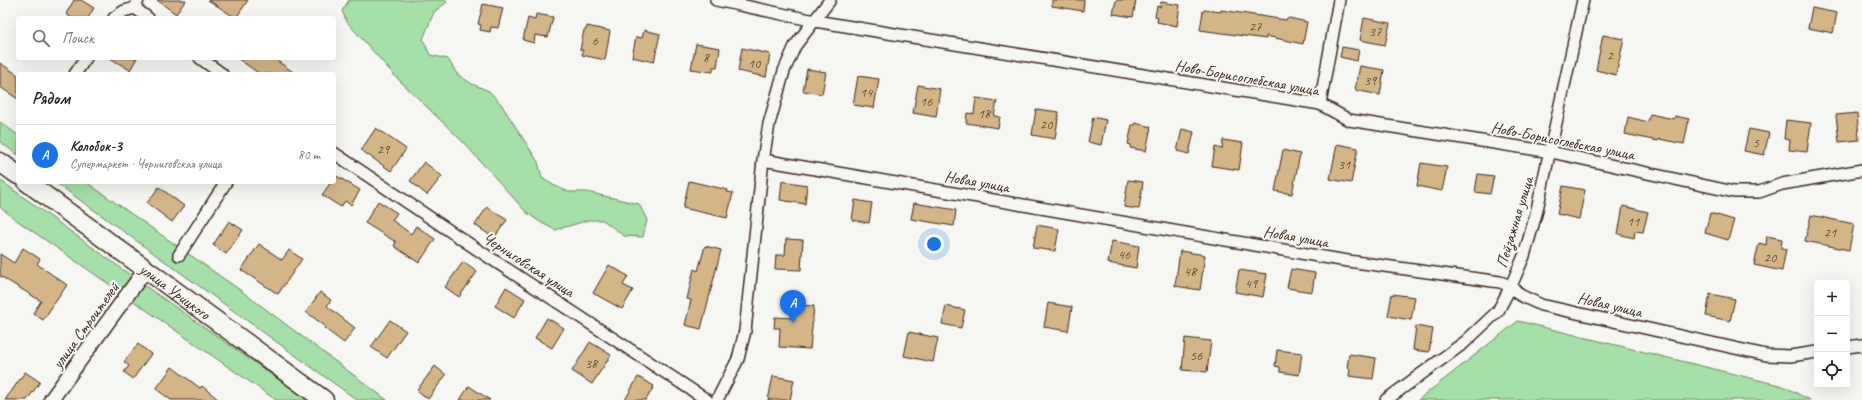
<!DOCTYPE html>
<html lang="ru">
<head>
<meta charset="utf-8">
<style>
  body { margin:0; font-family:Caveat,sans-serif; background:#f2f2f2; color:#202124 }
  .controls { position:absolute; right:12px; bottom:12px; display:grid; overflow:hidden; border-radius:4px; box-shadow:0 4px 16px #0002 }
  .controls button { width:36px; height:36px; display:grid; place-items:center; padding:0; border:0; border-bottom:1px solid #e0e0e0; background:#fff; color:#202124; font:20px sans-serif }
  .you { position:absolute; left:934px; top:244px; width:14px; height:14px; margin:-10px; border:3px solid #fff; border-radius:50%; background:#1a73e8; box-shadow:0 0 0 6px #1a73e833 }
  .badge { display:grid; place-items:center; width:26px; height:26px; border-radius:50%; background:#1a73e8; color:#fff; font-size:13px; font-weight:700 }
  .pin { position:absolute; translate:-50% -33px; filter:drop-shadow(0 1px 2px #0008) }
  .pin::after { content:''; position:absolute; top:21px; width:14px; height:12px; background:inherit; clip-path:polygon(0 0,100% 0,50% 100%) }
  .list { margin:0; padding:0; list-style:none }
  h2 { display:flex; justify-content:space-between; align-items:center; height:52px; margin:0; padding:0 16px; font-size:17px }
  h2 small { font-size:13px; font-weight:400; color:#757577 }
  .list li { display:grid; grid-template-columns:26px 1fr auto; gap:12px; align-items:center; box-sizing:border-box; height:60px; padding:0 16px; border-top:1px solid #e0e0e0 }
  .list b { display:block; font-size:15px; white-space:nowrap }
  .list p { margin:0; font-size:13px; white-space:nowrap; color:#757577 }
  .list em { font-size:13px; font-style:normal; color:#757577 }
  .icon { flex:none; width:22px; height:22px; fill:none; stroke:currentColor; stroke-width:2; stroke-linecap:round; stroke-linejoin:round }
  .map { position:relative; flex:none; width:1862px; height:400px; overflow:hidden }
  .search { position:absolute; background:#fff; box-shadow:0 4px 16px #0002; left:16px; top:16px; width:320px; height:44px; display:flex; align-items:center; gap:10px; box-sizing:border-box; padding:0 14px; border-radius:4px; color:#757577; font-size:15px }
  .panel { position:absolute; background:#fff; box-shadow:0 4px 16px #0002; left:16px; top:72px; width:320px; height:112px; border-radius:4px }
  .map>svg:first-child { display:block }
</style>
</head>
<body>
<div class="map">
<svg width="1862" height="400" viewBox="0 0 1862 400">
  <rect width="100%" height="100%" fill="#f6f6f2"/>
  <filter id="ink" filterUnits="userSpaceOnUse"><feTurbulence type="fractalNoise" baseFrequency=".025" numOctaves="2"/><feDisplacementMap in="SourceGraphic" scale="8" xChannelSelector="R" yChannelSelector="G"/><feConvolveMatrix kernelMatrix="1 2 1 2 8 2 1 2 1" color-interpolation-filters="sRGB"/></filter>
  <g filter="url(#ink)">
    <path fill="#a4e0a7" stroke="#708562" d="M 349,0 L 445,0 L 447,2 L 434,12 L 423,39 L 430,55 L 448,59 L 457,74 L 472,84 L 489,91 L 501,104 L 538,162 L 542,178 L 553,185 L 569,192 L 587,192 L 639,204 L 647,220 L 643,237 L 624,236 L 603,220 L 589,220 L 555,230 L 540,222 L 526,212 L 463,142 L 396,77 L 347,22 L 342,11 Z
      M 0,122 L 18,135 L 18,155 L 0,142 Z
      M 0,180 L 151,290 L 308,400 L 276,400 L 15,219 L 0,207 Z
      M 55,182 L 86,182 L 240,290 L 387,400 L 357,400 Z
      M 1518,321 L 1783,386 L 1810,400 L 1418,400 Z"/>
    <path fill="#d4b588" stroke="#3b2a1e" d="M 74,0 L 81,0 L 94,8 L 88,18 L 72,18 L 66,14 Z
      M 157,0 L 186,0 L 176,14 Z
      M 208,0 L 248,0 L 236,18 Z
      M 1052,0 L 1084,0 L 1083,11 L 1052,6 Z
      M 1116,0 L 1136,0 L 1133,17 L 1113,14 Z
      M 1161,2 L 1180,5 L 1177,26 L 1157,22 L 1158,17 L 1155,16 L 1157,6 L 1160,7 Z
      M 483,4 L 503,8 L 498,28 L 491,27 L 490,32 L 480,30 L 481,25 L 478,24 Z
      M 1812,8 L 1837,13 L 1833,33 L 1808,28 Z
      M 1205,10 L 1221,12 L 1221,10 L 1286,20 L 1289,18 L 1307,22 L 1303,44 L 1266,36 L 1266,39 L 1200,30 L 1203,11 Z
      M 536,14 L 553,17 L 548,37 L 535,35 L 534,43 L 523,40 L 528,18 L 535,20 Z
      M 1364,18 L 1390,23 L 1385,45 L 1360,40 Z
      M 587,26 L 610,31 L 605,60 L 582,55 L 583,50 L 580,50 L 584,30 L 586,30 Z
      M 644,30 L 660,34 L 654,62 L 632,57 L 636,37 L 642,38 Z
      M 1603,35 L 1624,39 L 1616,75 L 1596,70 Z
      M 696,44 L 720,48 L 717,67 L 713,67 L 713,72 L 691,69 Z
      M 1342,47 L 1359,50 L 1357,61 L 1340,57 Z
      M 742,48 L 770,54 L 766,77 L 738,71 Z
      M 110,58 L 137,58 L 130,70 Z
      M 237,58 L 273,58 L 296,74 L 260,74 Z
      M 0,63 L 18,75 L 18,99 L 0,87 Z
      M 1360,66 L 1384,70 L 1380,95 L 1355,90 Z
      M 807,69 L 826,72 L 822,94 L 803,91 Z
      M 858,76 L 879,79 L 874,108 L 853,105 Z
      M 918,85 L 940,89 L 936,117 L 913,113 Z
      M 976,98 L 997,101 L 994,116 L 1000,117 L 998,128 L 966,123 L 967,113 L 974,114 Z
      M 1036,109 L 1059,112 L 1055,139 L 1032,135 Z
      M 1857,113 L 1859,140 L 1839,142 L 1836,115 Z
      M 1650,114 L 1674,119 L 1675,116 L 1689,119 L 1684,144 L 1659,139 L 1658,141 L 1625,134 L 1628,117 L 1648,122 Z
      M 1093,117 L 1106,120 L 1101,145 L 1088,142 Z
      M 1786,120 L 1811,123 L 1807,152 L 1789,150 L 1790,140 L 1784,139 Z
      M 1135,123 L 1151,127 L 1146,151 L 1130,148 L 1131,145 L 1128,144 L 1132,125 L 1135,125 Z
      M 376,128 L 406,149 L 391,171 L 361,150 Z
      M 1182,129 L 1194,132 L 1189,154 L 1177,151 Z
      M 1749,129 L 1769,133 L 1764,155 L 1744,151 Z
      M 1223,140 L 1243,143 L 1239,170 L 1212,166 L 1215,147 L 1222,149 Z
      M 1337,144 L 1358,148 L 1351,183 L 1330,179 Z
      M 1283,150 L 1300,154 L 1292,194 L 1275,191 Z
      M 424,162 L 442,176 L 427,195 L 410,181 Z
      M 1421,163 L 1447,167 L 1442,191 L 1417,186 Z
      M 1478,174 L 1494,176 L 1490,194 L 1475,192 Z
      M 335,175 L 360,190 L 351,205 L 345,201 L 341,207 L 322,195 L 331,182 L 334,182 Z
      M 1128,180 L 1143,182 L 1139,209 L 1124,207 Z
      M 689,181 L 728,190 L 727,192 L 733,193 L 727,218 L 683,208 Z
      M 782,181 L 807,185 L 805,204 L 780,200 Z
      M 1563,186 L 1585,190 L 1579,219 L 1557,214 Z
      M 159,187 L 184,206 L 172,222 L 147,203 Z
      M 855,200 L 872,203 L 869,223 L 852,220 Z
      M 378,201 L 397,213 L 392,220 L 411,234 L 416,226 L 435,239 L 419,263 L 394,246 L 396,242 L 365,223 Z
      M 914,203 L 956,210 L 954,226 L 911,219 Z
      M 1623,206 L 1648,212 L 1643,232 L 1635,231 L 1634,238 L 1618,234 Z
      M 487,207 L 507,220 L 494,238 L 475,225 Z
      M 1710,213 L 1734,220 L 1728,240 L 1705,233 Z
      M 1811,215 L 1854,224 L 1849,250 L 1805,241 Z
      M 229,221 L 243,230 L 226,254 L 213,245 Z
      M 1037,225 L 1059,229 L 1055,251 L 1033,248 Z
      M 1767,236 L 1782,239 L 1781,248 L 1786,249 L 1782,271 L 1754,265 L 1759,243 L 1766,245 Z
      M 786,239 L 803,240 L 801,270 L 775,269 L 776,255 L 785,255 Z
      M 1112,241 L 1139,246 L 1136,268 L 1108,263 Z
      M 259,244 L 282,260 L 289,250 L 302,259 L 278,294 L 241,270 Z
      M 705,246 L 721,250 L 701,329 L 685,325 L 691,300 L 687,299 L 694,269 L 698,271 Z
      M 23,248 L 40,259 L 37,264 L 67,285 L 43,320 L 33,313 L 41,301 L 0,276 L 0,254 L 14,263 Z
      M 1180,251 L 1205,255 L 1200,290 L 1175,286 Z
      M 463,262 L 477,272 L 459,297 L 445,287 Z
      M 609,265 L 628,276 L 623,285 L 633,290 L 622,309 L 593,293 Z
      M 1291,269 L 1315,273 L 1312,292 L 1287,288 Z
      M 1239,270 L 1267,274 L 1263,297 L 1235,292 Z
      M 506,287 L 525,299 L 514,318 L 495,306 Z
      M 320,292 L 331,300 L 327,306 L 355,328 L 344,343 L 324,328 L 325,326 L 306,312 Z
      M 1392,294 L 1415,297 L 1411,320 L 1388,316 Z
      M 1710,294 L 1735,299 L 1730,321 L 1706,316 Z
      M 1048,303 L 1072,307 L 1068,331 L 1044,327 Z
      M 795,305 L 814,306 L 810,349 L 779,347 L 780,328 L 774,328 L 775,317 L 794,318 Z
      M 946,306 L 965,310 L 961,328 L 942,324 Z
      M 547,318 L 564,328 L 552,348 L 535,338 Z
      M 390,320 L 406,331 L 387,358 L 371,347 Z
      M 1416,326 L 1433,329 L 1429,352 L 1413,350 Z
      M 909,332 L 938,338 L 933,362 L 904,356 Z
      M 1185,338 L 1211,341 L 1207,372 L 1182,370 Z
      M 590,342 L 611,355 L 592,384 L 572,371 Z
      M 138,344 L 151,354 L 133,379 L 124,372 L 129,366 L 124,362 Z
      M 1277,350 L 1302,353 L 1299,375 L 1280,372 L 1280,367 L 1275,366 Z
      M 1349,354 L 1376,358 L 1373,379 L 1349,376 L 1350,369 L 1347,368 Z
      M 435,366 L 446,375 L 428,399 L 417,390 Z
      M 172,367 L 200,388 L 202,386 L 219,400 L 171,400 L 156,389 Z
      M 25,372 L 40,382 L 27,400 L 5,400 Z
      M 773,376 L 794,380 L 790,400 L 768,400 Z
      M 638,377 L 654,386 L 646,400 L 625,400 Z
      M 469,386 L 490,400 L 460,400 Z"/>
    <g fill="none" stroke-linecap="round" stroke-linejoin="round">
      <g stroke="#3b2a1e" stroke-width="14">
        <path id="minor" d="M 138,0 L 135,8 L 148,18
          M 716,0 L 815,21 L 1320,104 L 1349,120 L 1551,152 L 1734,192 L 1759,192 L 1782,184 L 1862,170
          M 114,18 L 124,11 L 135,8
          M 200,58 L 222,74
          M 75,74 L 86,58
          M 1320,104 L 1339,0
          M 334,153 L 484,254 L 707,400
          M 763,160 L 1341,260 L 1500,282 L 1511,286 L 1520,295 L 1541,305 L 1766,355 L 1790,356 L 1817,352
          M 179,255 L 226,182
          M 1847,347 L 1862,345
          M 717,400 L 738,359 L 745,331 L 763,160 L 769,124 L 784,71 L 795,46 L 830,0
          M 1386,400 L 1465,342 L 1498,311 L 1511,286 L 1524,256 L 1536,214 L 1583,0"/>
      </g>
      <g stroke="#3b2a1e" stroke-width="17">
        <path id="tertiary" d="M 51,400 L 146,269"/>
      </g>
      <g stroke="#3b2a1e" stroke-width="21">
        <g id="primary">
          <path d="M 0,162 L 18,175"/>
          <path id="s1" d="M 27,182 L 324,400"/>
        </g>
      </g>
      <use href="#minor" stroke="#f6f6f2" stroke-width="11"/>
      <use href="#tertiary" stroke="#f6f6f2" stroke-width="14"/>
      <use href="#primary" stroke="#f6f6f2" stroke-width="18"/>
    </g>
  </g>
  <g text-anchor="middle" stroke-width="4" stroke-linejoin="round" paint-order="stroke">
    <g font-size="14" fill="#614d38">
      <text x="1255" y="31">27</text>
      <text x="1375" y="36">37</text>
      <text x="595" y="45">6</text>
      <text x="1610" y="60">2</text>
      <text x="706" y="62">8</text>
      <text x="754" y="68">10</text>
      <text x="1370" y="85">39</text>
      <text x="866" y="97">14</text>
      <text x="926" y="106">16</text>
      <text x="984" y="118">18</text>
      <text x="1046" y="129">20</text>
      <text x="1756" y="147">5</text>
      <text x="383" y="154">29</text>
      <text x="1344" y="169">31</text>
      <text x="1633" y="226">11</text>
      <text x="1830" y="237">21</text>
      <text x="1124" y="259">46</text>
      <text x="1770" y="262">20</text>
      <text x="1190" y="276">48</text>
      <text x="1251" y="288">49</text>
      <text x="1196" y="360">56</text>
      <text x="591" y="368">38</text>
    </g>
    <g font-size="16" fill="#3b2a1e" stroke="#f6f6f2">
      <text transform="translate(1247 77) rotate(10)" y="6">Ново-Борисоглебская улица</text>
      <text transform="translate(1563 140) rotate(11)" y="6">Ново-Борисоглебская улица</text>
      <text transform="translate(977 181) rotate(10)" y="6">Новая улица</text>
      <text transform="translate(1514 222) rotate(-73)" y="6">Пейзажная улица</text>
      <text transform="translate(1296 236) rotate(10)" y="6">Новая улица</text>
      <text transform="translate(529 264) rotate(33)" y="6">Черниговская улица</text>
      <text dy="6" stroke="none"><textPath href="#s1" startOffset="184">улица Урицкого</textPath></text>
      <text transform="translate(1610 304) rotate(13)" y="6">Новая улица</text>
      <text transform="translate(85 325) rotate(-54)" y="6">улица Строителей</text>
    </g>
  </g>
</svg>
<div class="controls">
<button>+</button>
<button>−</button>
<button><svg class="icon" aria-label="locate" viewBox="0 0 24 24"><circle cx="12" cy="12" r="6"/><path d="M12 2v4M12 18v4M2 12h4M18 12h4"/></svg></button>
</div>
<div class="you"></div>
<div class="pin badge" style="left:793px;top:323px">A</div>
<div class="search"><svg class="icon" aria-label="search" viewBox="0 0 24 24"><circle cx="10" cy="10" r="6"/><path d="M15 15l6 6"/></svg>Поиск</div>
<section class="panel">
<h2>Рядом<small></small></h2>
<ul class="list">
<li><span class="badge">A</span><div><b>Колобок-3</b><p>Супермаркет · Черниговская улица</p></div><em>80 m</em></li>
</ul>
</section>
</div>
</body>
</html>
